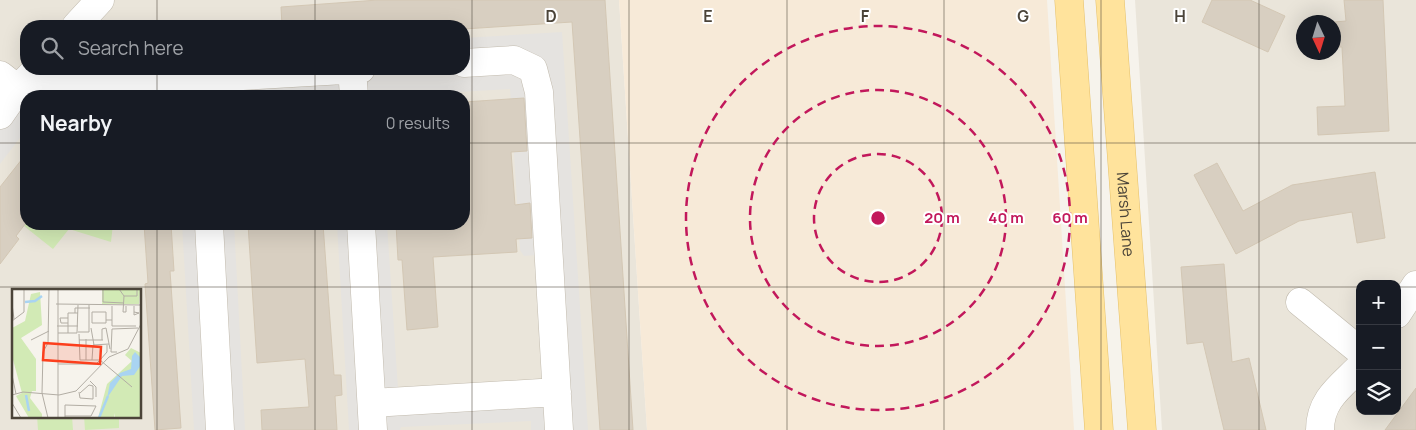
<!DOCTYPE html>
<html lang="en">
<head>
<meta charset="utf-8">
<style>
  body { margin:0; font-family:Manrope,sans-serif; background:#20242c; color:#f1f3f6 }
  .controls { position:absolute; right:15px; bottom:15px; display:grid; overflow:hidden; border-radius:10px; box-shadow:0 5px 20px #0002 }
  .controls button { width:45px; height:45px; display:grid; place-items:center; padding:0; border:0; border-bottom:1px solid #363941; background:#171b24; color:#f1f3f6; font:25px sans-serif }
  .compass { position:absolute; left:1296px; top:15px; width:45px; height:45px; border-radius:50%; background:#171b24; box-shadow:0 5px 20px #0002; rotate:176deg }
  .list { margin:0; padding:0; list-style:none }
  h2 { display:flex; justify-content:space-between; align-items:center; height:65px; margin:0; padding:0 20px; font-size:21px }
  h2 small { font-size:16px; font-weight:400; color:#9ea1a6 }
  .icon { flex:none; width:28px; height:28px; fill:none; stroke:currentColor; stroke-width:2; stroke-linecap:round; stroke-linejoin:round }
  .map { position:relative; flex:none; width:1416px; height:430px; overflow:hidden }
  .search { position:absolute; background:#171b24; box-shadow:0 5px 20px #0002; left:20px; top:20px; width:450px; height:55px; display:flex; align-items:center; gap:12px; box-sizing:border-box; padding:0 18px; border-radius:20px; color:#9ea1a6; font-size:19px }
  .panel { position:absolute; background:#171b24; box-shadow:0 5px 20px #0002; left:20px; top:90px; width:450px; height:140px; border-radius:20px }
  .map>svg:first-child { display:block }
</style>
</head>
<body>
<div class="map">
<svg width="1416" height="430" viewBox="0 0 1416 430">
  <rect width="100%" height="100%" fill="#f6f3ec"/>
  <path fill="#eae5da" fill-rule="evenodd" d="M 0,0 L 619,0 L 647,430 L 0,430 ZM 26,26 L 464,26 L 464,69 L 26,69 ZM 26,96 L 464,96 L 464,224 L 26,224 ZM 14,290 L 140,290 L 140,416 L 14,416 Z
    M 1135,0 L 1416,0 L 1416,430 L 1162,430 ZM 1304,22 L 1334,22 L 1334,52 L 1304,52 ZM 1360,284 L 1397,284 L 1397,411 L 1360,411 Z"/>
  <path fill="#f7ead8" d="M 619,0 L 1047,0 L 1074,430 L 647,430 Z"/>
  <path fill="#d2eab5" d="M 26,223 L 26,224 L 113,224 L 111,242 L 69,229 L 53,249 L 24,226 Z
    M 37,416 L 72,416 L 73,430 L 38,430 Z
    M 84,416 L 119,416 L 119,428 L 85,430 Z"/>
  <path fill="#e5e3e0" d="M 562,32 L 588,430 L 531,430 L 531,421 L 401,427 L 400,430 L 349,430 L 337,224 L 387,224 L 398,389 L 547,380 L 537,255 L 524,256 L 520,250 L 510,89 L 390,96 L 26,96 L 26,130 L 0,164 L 0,105 L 40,69 L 464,69 L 464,38 Z
    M 182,224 L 234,224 L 245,430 L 194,430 Z"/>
  <path fill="#d8cfc1" stroke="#d3c7b4" d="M 378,0 L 605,0 L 633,430 L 600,430 L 572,22 L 464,29 L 464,26 L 282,26 L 281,7 Z
    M 1212,0 L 1250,0 L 1285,16 L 1268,52 L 1202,22 Z
    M 1344,0 L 1383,0 L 1389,131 L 1318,135 L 1317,107 L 1345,106 L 1342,47 L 1334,47 L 1334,22 L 1346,21 Z
    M 524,98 L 527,151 L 511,152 L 515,205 L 530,203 L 532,238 L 516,239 L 517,252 L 433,257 L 438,327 L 407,330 L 402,260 L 398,260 L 396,224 L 464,224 L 464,102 Z
    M 26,154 L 26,223 L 16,236 L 19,239 L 0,264 L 0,187 Z
    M 1217,163 L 1243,211 L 1292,185 L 1375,172 L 1385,238 L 1357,243 L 1352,212 L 1299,221 L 1236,254 L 1194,175 Z
    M 144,224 L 171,224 L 174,271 L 170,271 L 181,428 L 155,430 L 145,284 L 148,283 Z
    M 248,224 L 323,224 L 334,375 L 341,375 L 342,395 L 335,396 L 337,430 L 262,430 L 261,410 L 309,407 L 305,359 L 257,363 Z
    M 1224,264 L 1232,362 L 1249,358 L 1266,430 L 1224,430 L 1203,342 L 1187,344 L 1181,267 Z
    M 1416,388 L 1416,430 L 1385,430 Z"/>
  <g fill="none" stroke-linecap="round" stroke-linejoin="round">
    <g stroke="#c2bbae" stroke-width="29">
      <path id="minor" d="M 76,26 L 100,0
        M 464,63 L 514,60 L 533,69 L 539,92 L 559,430
        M 352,69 L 354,96
        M 0,75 L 18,89 L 31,75
        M 0,115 L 18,89 L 361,69
        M 209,224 L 220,430
        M 361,224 L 373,430
        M 1300,302 L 1360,351
        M 1397,314 L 1416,285
        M 372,403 L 557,392
        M 1320,430 C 1320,400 1340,387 1360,367"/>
    </g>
    <g stroke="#e6c16a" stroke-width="29">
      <g id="major">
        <path d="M 1069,0 L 1099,430"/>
        <path id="s1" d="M 1110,0 L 1142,430"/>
      </g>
    </g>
    <use href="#minor" stroke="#fff" stroke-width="28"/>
    <use href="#major" stroke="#ffe39c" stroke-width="28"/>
  </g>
  <path fill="none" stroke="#4b4439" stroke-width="1" stroke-opacity="0.55" d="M 157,0 L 157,26M 315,0 L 315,26M 472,0 L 472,430M 629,0 L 629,430M 787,0 L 787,430M 944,0 L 944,430M 1101,0 L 1101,430M 1259,0 L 1259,430M 157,69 L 157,96M 315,69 L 315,96M 0,143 L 26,143M 464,143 L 1416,143M 157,224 L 157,430M 315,224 L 315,430M 0,287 L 1360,287M 1397,287 L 1416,287"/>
  <g fill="none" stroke="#c2185b" stroke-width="2.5" stroke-dasharray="9 6">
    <circle cx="878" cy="218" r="64"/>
    <circle cx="878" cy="218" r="128"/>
    <circle cx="878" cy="218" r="192"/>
  </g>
  <g text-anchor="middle" stroke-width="4" stroke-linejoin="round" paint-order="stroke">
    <g font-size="16" fill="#4b4439" stroke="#fff">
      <text dy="6" stroke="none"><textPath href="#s1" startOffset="215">Marsh Lane</textPath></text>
    </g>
  </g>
  <g transform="translate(12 289)">
    <rect width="129" height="129" fill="#f6f3ec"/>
    <path d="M 90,0 L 128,0 L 127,15 L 90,15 ZM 28,3 L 30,36 L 9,49 L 24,70 L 24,102 L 20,102 L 18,109 L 30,125 L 30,129 L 17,129 L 4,107 L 10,104 L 0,67 L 0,39 L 13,32 L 19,5 ZM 119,59 L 129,64 L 129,129 L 103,129 L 102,124 L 102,129 L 86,129 L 95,95 L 120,72 L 113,66 Z" fill="#d2eab5"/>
    <path d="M 123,63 L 129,69 L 129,76 L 122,86 L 110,87 L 95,109 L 98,94 L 108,84 L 119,80 L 120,67 Z" fill="#a9d4f2"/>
    <path fill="none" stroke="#a9d4f2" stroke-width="2.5" d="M 13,13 L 23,12 L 30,7M 14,106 L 17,122M 87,129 L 96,107"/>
    <path fill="none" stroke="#b2ada4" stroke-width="1" d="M 46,0 L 46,129M 91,0 L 91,13 L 112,14M 107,0 L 112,7 L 111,23 L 114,23 L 114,17M 112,7 L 125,7 L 125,0M 0,15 L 2,30M 44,15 L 129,16M 100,17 L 100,37 L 124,37M 122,23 L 127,24 L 122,26 L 122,17M 63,24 L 63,19 L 78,19M 94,31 L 94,34 L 80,34 L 80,23 L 94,23 L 94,31 L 100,31M 0,32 L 12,23 L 12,0M 56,34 L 49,34 L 48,29 L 56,29M 45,37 L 66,37M 79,39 L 82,56M 66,43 L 77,43 L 77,16M 46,44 L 65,44 L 66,16M 56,44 L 56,24 L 66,24M 67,45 L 68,71 L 88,71 L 95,63 L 95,56M 19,51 L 37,42M 67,51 L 91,51M 90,51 L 90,40 L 94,39 L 98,60M 105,63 L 99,63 L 100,40 L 126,39M 74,71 L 74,50M 80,71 L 81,56 L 97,55M 46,75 L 84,75 L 88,71 L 120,98M 0,86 L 4,105M 78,92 L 84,98 L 84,108M 67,103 L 68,109 L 81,110 L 81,97 L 77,96 L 68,104M 0,106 L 11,103 L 47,106 L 64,102 L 97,68 L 116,60 L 129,35M 0,114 L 9,129M 36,129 L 30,104 L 31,63 L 36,54 L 37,0M 53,129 L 53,116 L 84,117 L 79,127 L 53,127"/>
    <path fill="#fc3f1d" fill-opacity="0.15" stroke="#fc3f1d" stroke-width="2.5" d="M 32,54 L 89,58 L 88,75 L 31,71 Z"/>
    <rect width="129" height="129" fill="none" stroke="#4b4439" stroke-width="2.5"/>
  </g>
  <g font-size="16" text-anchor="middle" font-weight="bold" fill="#4b4439" stroke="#fff" stroke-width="4" stroke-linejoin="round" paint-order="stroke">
    <text x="551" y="22">D</text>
    <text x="708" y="22">E</text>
    <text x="865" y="22">F</text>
    <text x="1023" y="22">G</text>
    <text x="1180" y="22">H</text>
  </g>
  <circle cx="878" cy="218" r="8" fill="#c2185b" stroke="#fff" stroke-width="2.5"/>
  <g font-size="15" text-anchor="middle" font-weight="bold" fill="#c2185b" stroke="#fff" stroke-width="4" stroke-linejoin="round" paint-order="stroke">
    <text x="942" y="223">20 m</text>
    <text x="1006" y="223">40 m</text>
    <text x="1070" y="223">60 m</text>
  </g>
</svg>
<div class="controls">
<button>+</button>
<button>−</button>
<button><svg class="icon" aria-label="layers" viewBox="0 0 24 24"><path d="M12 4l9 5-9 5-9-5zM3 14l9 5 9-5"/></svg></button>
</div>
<svg class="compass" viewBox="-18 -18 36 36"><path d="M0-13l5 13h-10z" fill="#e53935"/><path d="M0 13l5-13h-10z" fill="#9ea1a6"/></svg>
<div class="search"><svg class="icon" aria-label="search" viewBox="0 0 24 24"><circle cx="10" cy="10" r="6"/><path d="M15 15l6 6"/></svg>Search here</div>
<section class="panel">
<h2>Nearby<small>0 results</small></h2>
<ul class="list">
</ul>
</section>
</div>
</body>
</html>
